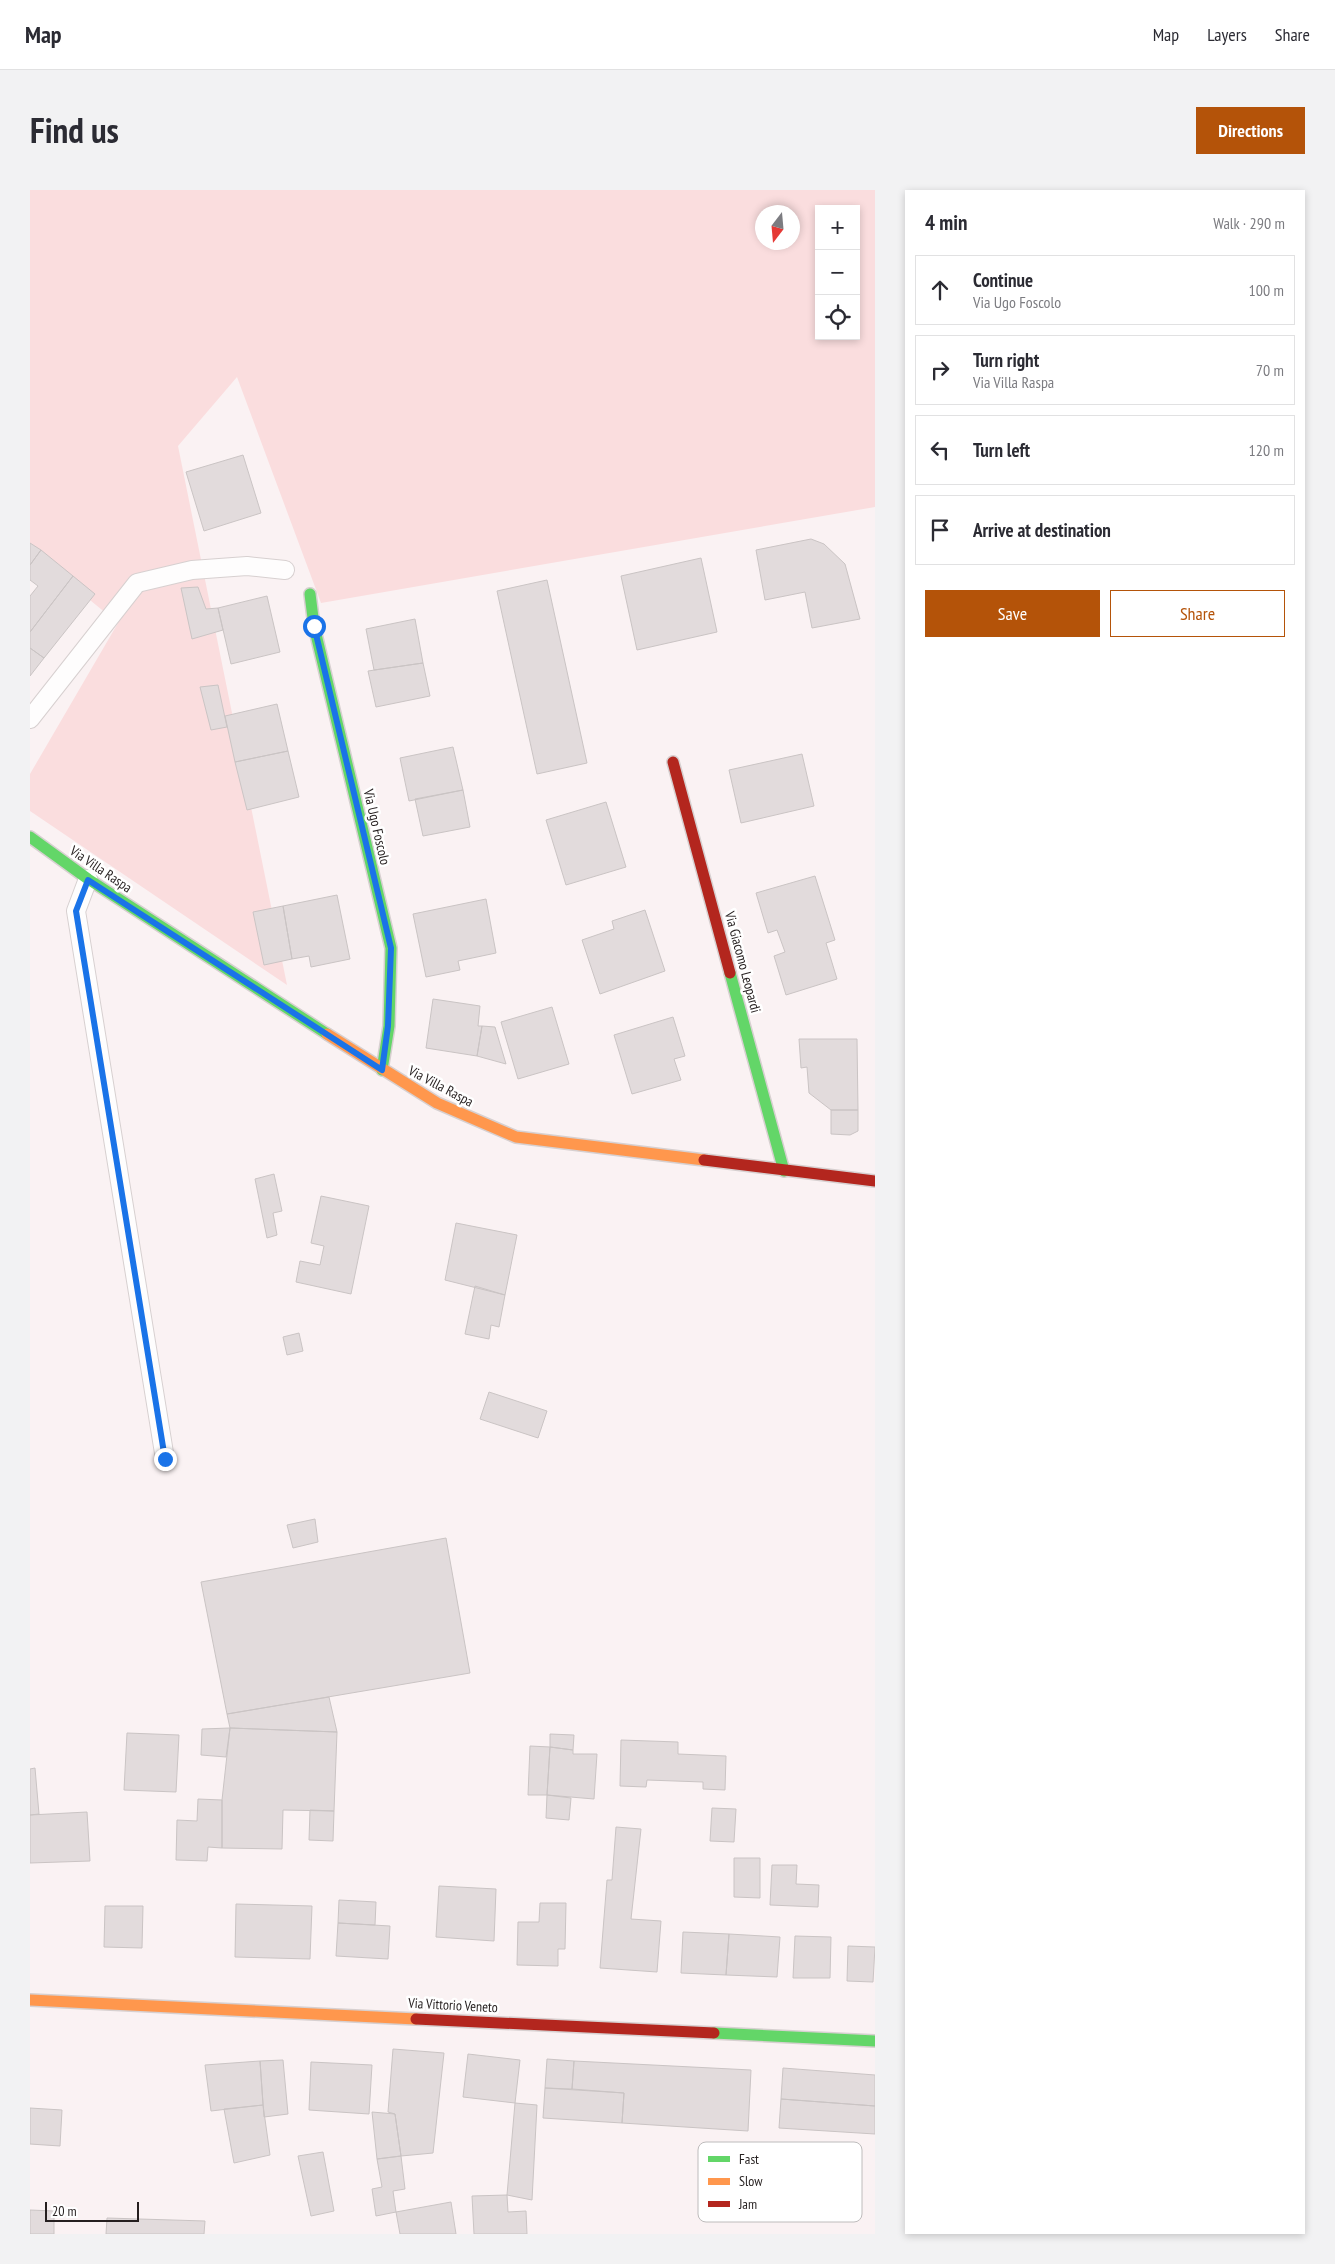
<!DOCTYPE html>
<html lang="en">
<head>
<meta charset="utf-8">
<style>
  body { margin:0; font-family:"PT Sans Narrow",sans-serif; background:#f2f2f3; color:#2b2b33 }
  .controls { position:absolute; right:15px; top:15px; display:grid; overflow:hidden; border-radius:0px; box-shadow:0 2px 8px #0003 }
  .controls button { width:45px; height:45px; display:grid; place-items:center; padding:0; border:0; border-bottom:1px solid #e1e1e2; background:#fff; color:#2b2b33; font:25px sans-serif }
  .compass { position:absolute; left:725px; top:15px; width:45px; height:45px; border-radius:50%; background:#fff; box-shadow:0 2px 8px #0003; rotate:196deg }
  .scale { position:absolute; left:15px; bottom:12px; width:94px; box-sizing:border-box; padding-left:5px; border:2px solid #251f1f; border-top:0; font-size:14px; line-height:18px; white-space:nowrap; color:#251f1f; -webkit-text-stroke:4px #fff; paint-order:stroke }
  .stop { position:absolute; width:15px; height:15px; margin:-11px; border:4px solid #1a73e8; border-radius:50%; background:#fff }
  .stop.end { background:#1a73e8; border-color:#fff; box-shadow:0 1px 5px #0008 }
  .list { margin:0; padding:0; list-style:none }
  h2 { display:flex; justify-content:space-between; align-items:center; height:65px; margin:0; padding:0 20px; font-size:21px }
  h2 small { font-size:16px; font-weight:400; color:#7c7c81 }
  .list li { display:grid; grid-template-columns:32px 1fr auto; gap:15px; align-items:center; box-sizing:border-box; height:70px; margin:0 10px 10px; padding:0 10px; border:1px solid #e1e1e2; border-radius:0px }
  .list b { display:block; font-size:19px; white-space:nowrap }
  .list p { margin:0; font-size:16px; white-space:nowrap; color:#7c7c81 }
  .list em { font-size:16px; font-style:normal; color:#7c7c81 }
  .actions { display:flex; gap:10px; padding:15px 20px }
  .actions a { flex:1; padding:11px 0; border:1px solid #b45309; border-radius:0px; text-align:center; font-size:18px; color:#b45309 }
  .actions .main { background:#b45309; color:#fff }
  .icon { flex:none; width:28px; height:28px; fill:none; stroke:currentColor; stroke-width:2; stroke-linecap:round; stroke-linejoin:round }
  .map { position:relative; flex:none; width:845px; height:2044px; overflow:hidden; border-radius:0px }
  header { display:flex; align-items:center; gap:30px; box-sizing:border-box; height:70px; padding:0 25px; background:#fff; border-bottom:1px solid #e1e1e2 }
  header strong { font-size:24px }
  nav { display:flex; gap:28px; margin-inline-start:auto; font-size:18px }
  .intro { display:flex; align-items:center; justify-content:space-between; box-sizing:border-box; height:120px; padding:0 30px }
  h1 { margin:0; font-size:35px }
  .button { padding:12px 22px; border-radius:0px; background:#b45309; color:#fff; font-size:18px; font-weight:700 }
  main { display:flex; gap:30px; padding:0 30px }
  aside { flex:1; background:#fff; border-radius:0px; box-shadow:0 2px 8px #0003 }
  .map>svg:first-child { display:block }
</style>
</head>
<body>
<header>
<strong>Map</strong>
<nav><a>Map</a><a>Layers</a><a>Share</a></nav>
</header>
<div class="intro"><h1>Find us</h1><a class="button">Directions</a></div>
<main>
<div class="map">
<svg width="845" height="2044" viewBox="0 0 845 2044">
  <rect width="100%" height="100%" fill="#faf2f3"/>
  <path fill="#faddde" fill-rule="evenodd" d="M 0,0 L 845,0 L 845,317 L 291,413 L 207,187 L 148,256 L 257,795 L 0,621 L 0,584 L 88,433 L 0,361 ZM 789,19 L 826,19 L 826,146 L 789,146 ZM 732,22 L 762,22 L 762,52 L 732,52 Z"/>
  <path fill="#e2dbdc" stroke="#cac4c4" d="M 213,265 L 231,323 L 174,341 L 156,282 Z
    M 781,349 L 794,354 L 815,374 L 830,429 L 782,438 L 775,402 L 735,410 L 726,360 Z
    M 0,353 L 11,360 L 0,375 Z
    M 11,360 L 43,386 L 0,442 L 0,406 L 8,396 L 0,390 L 0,375 Z
    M 671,368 L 687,442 L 607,460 L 591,386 Z
    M 43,386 L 65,404 L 14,468 L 0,458 L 0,442 Z
    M 517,390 L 557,573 L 507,584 L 467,401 Z
    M 168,397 L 176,419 L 188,418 L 193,440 L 162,449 L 151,398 Z
    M 237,406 L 250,462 L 201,474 L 188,418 Z
    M 385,429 L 393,473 L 344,480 L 336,439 Z
    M 0,458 L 14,468 L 0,486 Z
    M 393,473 L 400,506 L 346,517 L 338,481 Z
    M 188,495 L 197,537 L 181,540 L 170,497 Z
    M 247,514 L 258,561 L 205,572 L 195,526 Z
    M 423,557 L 433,600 L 379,611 L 370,568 Z
    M 258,561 L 269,607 L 217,620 L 205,572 Z
    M 772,564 L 784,616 L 711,633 L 699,580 Z
    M 433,600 L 440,637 L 393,646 L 385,609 Z
    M 576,612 L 596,677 L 536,695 L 516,630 Z
    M 785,686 L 805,750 L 796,753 L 807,789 L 756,805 L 744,766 L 755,762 L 747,740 L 738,743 L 726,703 Z
    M 307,705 L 320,769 L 281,777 L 279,766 L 262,769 L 253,716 Z
    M 456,709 L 466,763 L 428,771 L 430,780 L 396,787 L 383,724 Z
    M 253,716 L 262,769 L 234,775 L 223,722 Z
    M 615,720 L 635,781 L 570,804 L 552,750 L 584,739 L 582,731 Z
    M 403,809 L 450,816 L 448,836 L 452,836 L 447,866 L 396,858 Z
    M 522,817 L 539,874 L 488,889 L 471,832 Z
    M 643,827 L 655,866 L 644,869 L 651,890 L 602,904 L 584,845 Z
    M 452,836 L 465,837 L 476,874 L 447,866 Z
    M 769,849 L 827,849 L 828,920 L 801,920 L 779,903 L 777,877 L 771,878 Z
    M 801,920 L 828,920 L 828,941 L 820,945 L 801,944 Z
    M 244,984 L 252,1021 L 243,1023 L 247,1045 L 237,1048 L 225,989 Z
    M 291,1006 L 339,1016 L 321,1104 L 266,1092 L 270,1071 L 290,1075 L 294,1056 L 281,1053 Z
    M 426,1033 L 487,1045 L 475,1105 L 415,1090 Z
    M 445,1096 L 475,1105 L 469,1137 L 461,1135 L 459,1149 L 435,1144 Z
    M 269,1143 L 273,1161 L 257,1165 L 253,1147 Z
    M 459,1202 L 517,1221 L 508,1248 L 450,1229 Z
    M 285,1329 L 288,1352 L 263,1358 L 257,1335 Z
    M 416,1348 L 440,1483 L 197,1524 L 171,1392 Z
    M 299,1507 L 307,1542 L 200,1538 L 197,1524 Z
    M 200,1538 L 196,1567 L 171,1565 L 172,1539 Z
    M 200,1538 L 307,1542 L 304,1621 L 253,1620 L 252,1659 L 192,1658 L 192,1610 Z
    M 97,1543 L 149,1545 L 146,1602 L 94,1600 Z
    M 520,1544 L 544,1545 L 543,1560 L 520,1557 Z
    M 591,1550 L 648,1552 L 648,1564 L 696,1566 L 695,1600 L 673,1599 L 673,1592 L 617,1590 L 616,1597 L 590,1596 Z
    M 500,1556 L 520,1557 L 517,1605 L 498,1605 Z
    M 520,1557 L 543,1560 L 543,1564 L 567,1564 L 564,1609 L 517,1605 Z
    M 5,1578 L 9,1624 L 0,1625 L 0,1579 Z
    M 517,1605 L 541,1608 L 539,1630 L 516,1628 Z
    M 168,1609 L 192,1610 L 192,1658 L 178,1657 L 177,1671 L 146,1670 L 147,1630 L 167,1631 Z
    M 682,1618 L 706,1619 L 704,1652 L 680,1651 Z
    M 280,1620 L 304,1621 L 303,1651 L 279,1650 Z
    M 57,1622 L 60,1671 L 0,1673 L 0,1625 Z
    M 586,1637 L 611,1639 L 601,1729 L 631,1731 L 627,1782 L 570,1778 L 577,1690 L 582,1690 Z
    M 704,1668 L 730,1668 L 730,1708 L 704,1707 Z
    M 742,1675 L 767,1675 L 766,1694 L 789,1695 L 788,1717 L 740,1715 Z
    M 409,1696 L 466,1699 L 464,1751 L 406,1747 Z
    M 309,1710 L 346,1712 L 345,1735 L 308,1733 Z
    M 510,1713 L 536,1713 L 535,1759 L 528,1759 L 528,1776 L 487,1775 L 488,1732 L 509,1732 Z
    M 206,1714 L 282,1716 L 280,1769 L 205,1767 Z
    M 75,1716 L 113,1716 L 112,1758 L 74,1757 Z
    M 308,1733 L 360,1736 L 358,1769 L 306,1766 Z
    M 653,1742 L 699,1744 L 696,1785 L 651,1783 Z
    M 699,1744 L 750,1747 L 747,1787 L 696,1785 Z
    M 765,1746 L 801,1747 L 800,1788 L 763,1788 Z
    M 818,1756 L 845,1757 L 843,1792 L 817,1791 Z
    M 363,1859 L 414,1863 L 403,1963 L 371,1966 L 365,1924 L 358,1922 Z
    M 438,1864 L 490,1870 L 485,1913 L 433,1907 Z
    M 517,1869 L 544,1871 L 542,1899 L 515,1898 Z
    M 253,1870 L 258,1924 L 234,1927 L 230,1871 Z
    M 230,1871 L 233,1915 L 181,1921 L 175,1875 Z
    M 544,1871 L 721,1880 L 718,1941 L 592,1933 L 594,1903 L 542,1899 Z
    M 281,1872 L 342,1875 L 339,1924 L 279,1920 Z
    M 753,1878 L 845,1885 L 845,1916 L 751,1909 Z
    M 515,1898 L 594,1903 L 592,1933 L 513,1928 Z
    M 751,1909 L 845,1916 L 845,1944 L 749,1938 Z
    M 485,1913 L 507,1915 L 502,2010 L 477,2005 Z
    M 233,1915 L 240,1965 L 204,1973 L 194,1919 Z
    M 0,1918 L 32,1920 L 30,1956 L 0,1954 Z
    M 342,1922 L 365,1924 L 371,1966 L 347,1969 Z
    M 293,1962 L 304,2021 L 281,2026 L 268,1966 Z
    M 371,1966 L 375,1999 L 363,2001 L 366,2022 L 346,2026 L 342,1999 L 352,1997 L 347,1969 Z
    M 477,2005 L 478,2022 L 496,2021 L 497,2044 L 444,2044 L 442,2006 Z
    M 421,2012 L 426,2044 L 370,2044 L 366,2022 Z
    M 0,2020 L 24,2021 L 24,2044 L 0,2044 Z
    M 77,2028 L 175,2031 L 174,2044 L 76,2044 Z"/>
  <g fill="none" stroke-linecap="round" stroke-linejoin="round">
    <g stroke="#d7d0d0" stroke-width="20">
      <path id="lane" d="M 0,529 L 107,393 L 162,380 L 217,376 L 255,380
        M 58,689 L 46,721 L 135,1269"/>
    </g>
    <g stroke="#d7d0d0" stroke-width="14">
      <path id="fast" d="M 280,404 L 284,436 L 361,758 L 359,836 L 352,880
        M 0,647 L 58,689 L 297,844
        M 700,783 L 754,981
        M 684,1843 L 845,1851"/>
    </g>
    <g stroke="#d7d0d0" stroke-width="14">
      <path id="slow" d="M 297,844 L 407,913 L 486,947 L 674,970
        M 0,1810 L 386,1829"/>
    </g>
    <g stroke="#d7d0d0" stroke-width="14">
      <path id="jam" d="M 643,572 L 700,783
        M 674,970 L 845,991
        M 386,1829 L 684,1843"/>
    </g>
    <use href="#lane" stroke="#fefdfd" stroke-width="18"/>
    <use href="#fast" stroke="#63d668" stroke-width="11"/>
    <use href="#slow" stroke="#ff974d" stroke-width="11"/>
    <use href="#jam" stroke="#b3261e" stroke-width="11"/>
  </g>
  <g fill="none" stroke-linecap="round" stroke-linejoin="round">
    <path stroke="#1a73e8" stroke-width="6" d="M 135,1269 L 46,721 L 58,690 L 352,880 L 358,836 L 361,758 L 284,436"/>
  </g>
  <g text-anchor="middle" stroke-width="5" stroke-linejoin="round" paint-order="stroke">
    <g font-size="14" fill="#251f1f" stroke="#fff">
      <text transform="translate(347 637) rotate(77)" y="5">Via Ugo Foscolo</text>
      <text transform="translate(71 679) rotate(34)" y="5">Via Villa Raspa</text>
      <text transform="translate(713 772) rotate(75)" y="5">Via Giacomo Leopardi</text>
      <text transform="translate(411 896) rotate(28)" y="5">Via Villa Raspa</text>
      <text transform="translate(423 1815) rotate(3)" y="5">Via Vittorio Veneto</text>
    </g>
  </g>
  <rect x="668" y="1952" width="164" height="80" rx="8" fill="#fff" stroke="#bebcbc" stroke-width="1"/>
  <rect x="678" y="1966" width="22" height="6" fill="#63d668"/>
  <rect x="678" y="1988" width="22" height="7" fill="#ff974d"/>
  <rect x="678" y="2011" width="22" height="6" fill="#b3261e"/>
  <g font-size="14" fill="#251f1f">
    <text x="709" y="1974">Fast</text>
    <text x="709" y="1996">Slow</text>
    <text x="709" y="2019">Jam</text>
  </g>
</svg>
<div class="controls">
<button>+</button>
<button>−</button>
<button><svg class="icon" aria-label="locate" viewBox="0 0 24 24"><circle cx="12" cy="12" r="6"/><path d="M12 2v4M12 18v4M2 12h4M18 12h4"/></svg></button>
</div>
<svg class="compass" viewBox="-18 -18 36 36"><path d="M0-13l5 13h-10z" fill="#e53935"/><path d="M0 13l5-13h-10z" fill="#7c7c81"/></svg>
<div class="scale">20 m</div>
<div class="stop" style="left:284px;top:436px"></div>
<div class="stop end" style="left:135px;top:1269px"></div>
</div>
<aside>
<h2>4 min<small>Walk · 290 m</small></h2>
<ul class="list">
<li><svg class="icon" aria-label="ahead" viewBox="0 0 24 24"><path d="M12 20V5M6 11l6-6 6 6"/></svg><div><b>Continue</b><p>Via Ugo Foscolo</p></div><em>100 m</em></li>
<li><svg class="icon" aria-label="right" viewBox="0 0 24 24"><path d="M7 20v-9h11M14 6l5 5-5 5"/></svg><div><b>Turn right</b><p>Via Villa Raspa</p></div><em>70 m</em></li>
<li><svg class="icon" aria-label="left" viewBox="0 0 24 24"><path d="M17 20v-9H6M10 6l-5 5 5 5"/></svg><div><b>Turn left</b></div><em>120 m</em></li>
<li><svg class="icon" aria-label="arrive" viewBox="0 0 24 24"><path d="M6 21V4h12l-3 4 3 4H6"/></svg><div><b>Arrive at destination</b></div></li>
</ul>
<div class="actions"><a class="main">Save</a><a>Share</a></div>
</aside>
</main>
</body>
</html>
